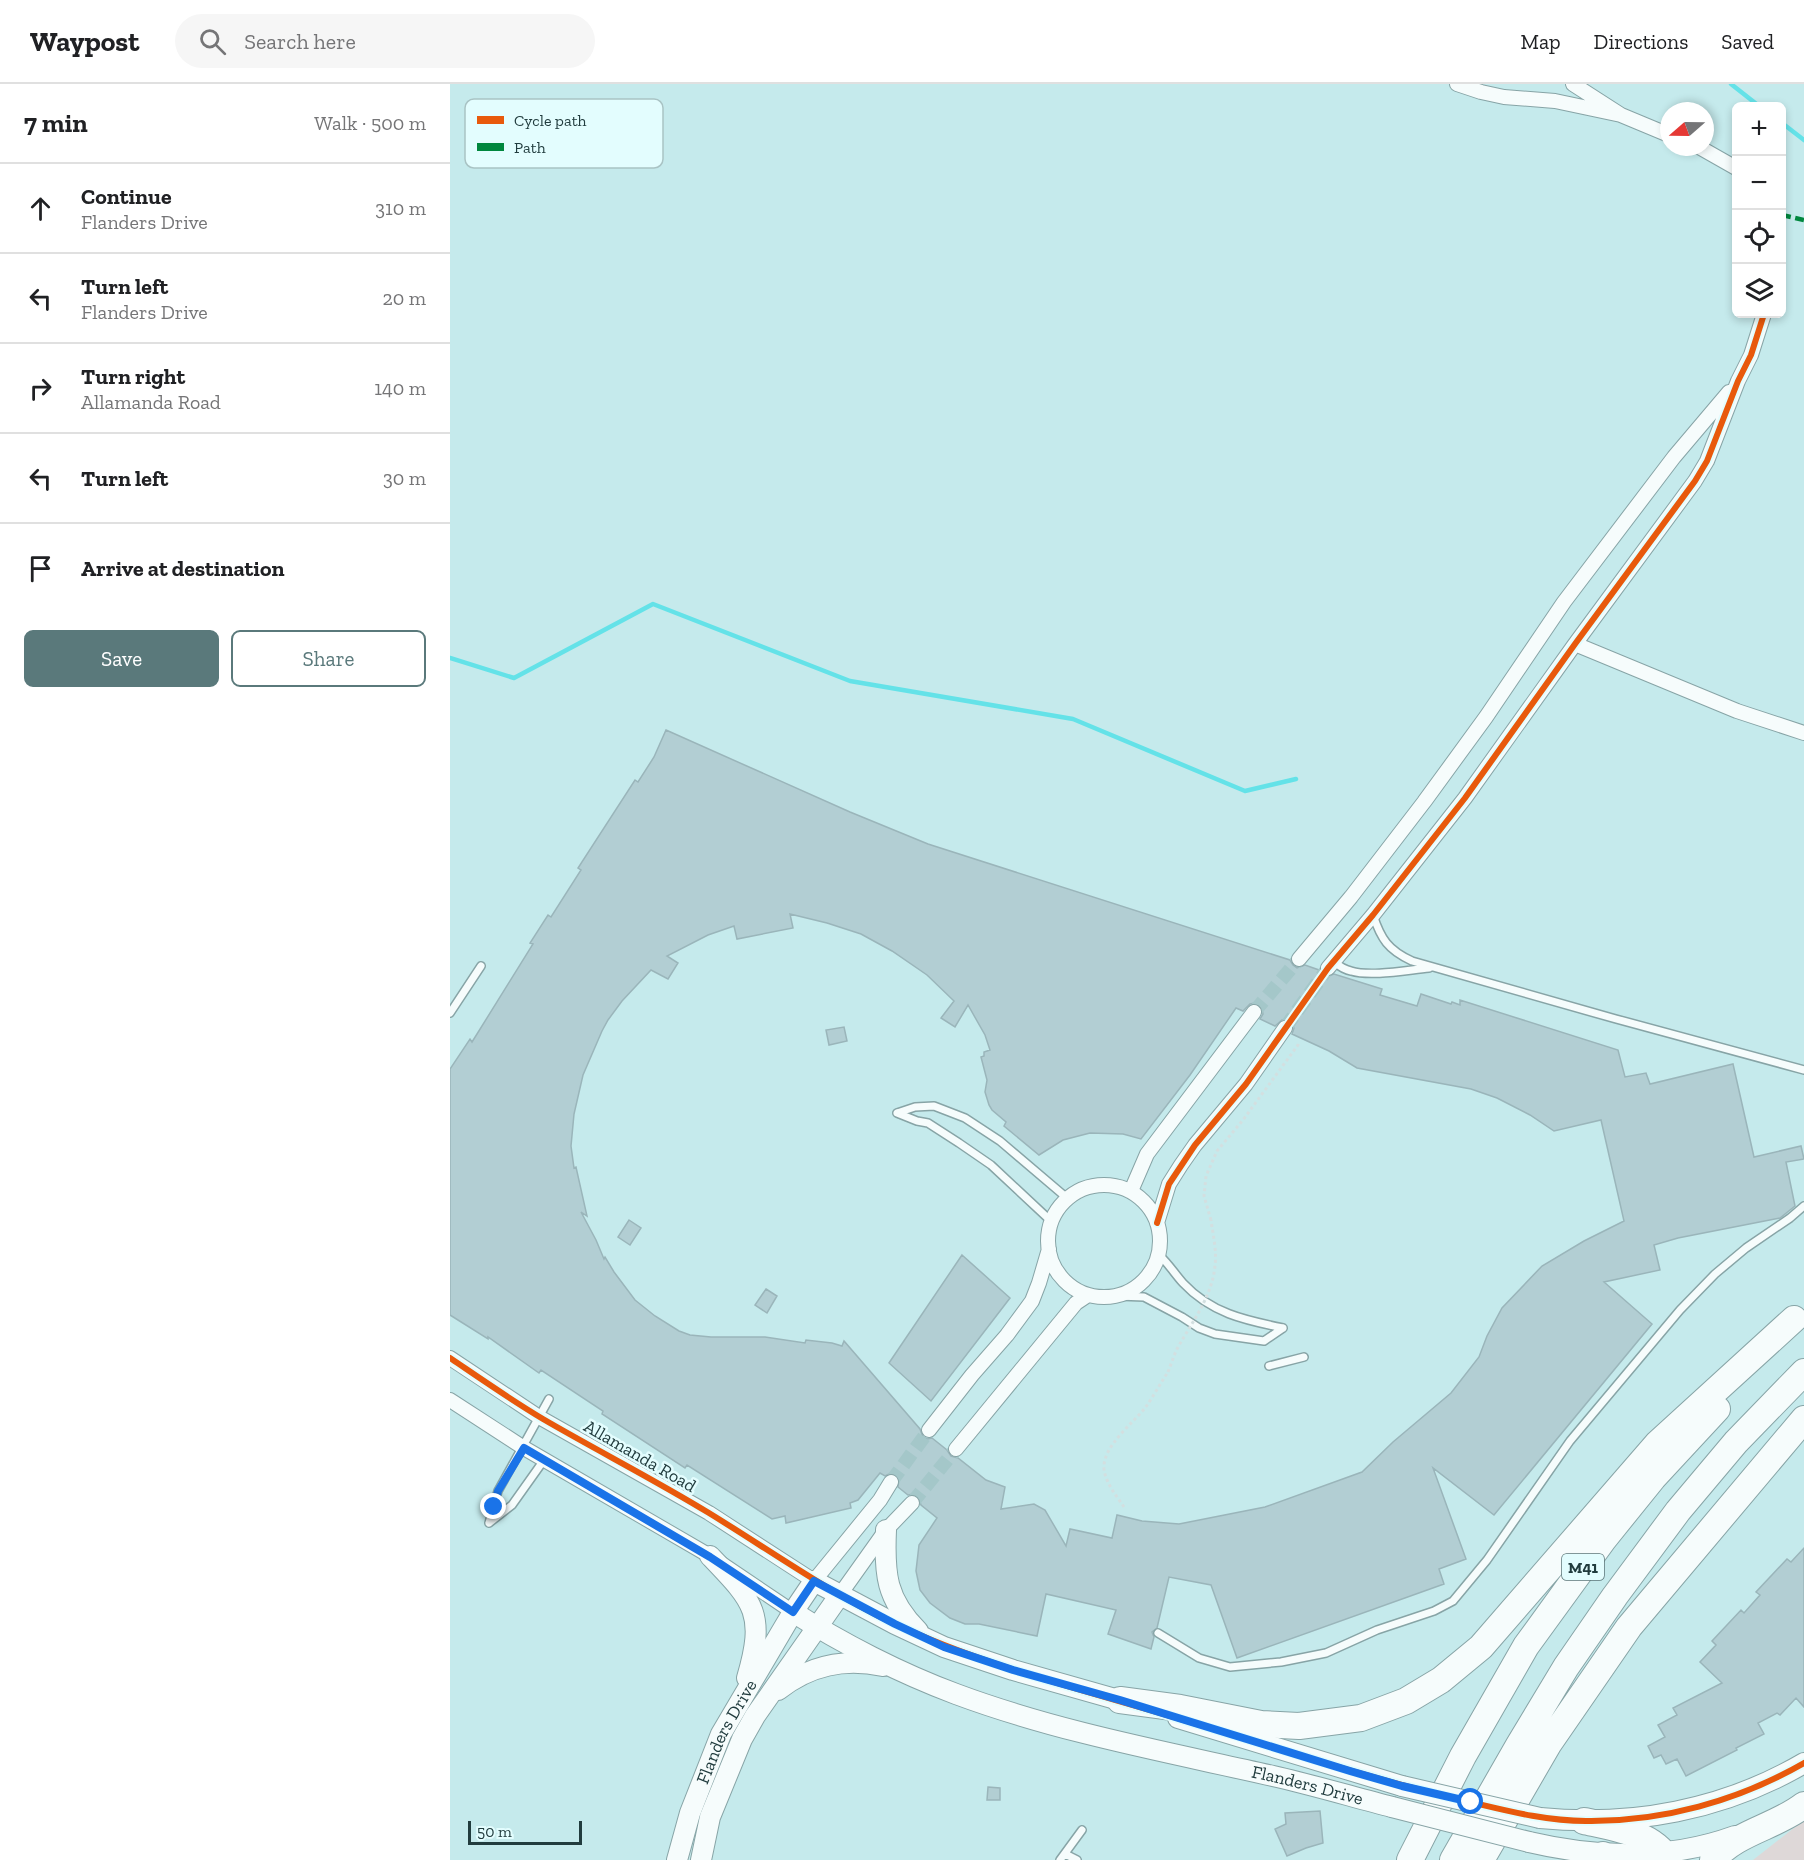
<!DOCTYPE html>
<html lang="en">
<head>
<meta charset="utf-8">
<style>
  body { margin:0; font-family:"Zilla Slab",serif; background:#f6f6f6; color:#202124 }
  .controls { position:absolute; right:18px; top:18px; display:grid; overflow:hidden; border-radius:9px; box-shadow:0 3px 9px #0003 }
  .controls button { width:54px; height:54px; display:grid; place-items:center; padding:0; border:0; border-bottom:2px solid #e0e0e0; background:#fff; color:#202124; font:30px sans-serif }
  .compass { position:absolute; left:1210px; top:18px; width:54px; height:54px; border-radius:50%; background:#fff; box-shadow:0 3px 9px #0003; rotate:250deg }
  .scale { position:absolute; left:18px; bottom:15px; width:114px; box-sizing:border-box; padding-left:6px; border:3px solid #213c3e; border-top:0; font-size:16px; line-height:21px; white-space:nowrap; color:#213c3e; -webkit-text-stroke:4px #e3fdfe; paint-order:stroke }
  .stop { position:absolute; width:18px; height:18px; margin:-14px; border:4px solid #1a73e8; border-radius:50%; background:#fff }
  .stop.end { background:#1a73e8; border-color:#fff; box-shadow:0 2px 6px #0008 }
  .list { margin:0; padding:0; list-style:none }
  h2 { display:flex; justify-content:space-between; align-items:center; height:78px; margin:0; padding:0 24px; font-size:26px }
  h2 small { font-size:20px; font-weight:400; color:#757577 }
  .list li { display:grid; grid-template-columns:39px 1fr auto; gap:18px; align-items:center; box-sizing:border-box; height:90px; padding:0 24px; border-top:2px solid #e0e0e0 }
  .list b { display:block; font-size:22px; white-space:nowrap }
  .list p { margin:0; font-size:20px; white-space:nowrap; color:#757577 }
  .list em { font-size:20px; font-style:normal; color:#757577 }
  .actions { display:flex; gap:12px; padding:18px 24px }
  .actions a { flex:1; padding:14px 0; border:2px solid #5a797b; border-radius:9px; text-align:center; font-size:21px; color:#5a797b }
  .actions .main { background:#5a797b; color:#fff }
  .icon { flex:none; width:33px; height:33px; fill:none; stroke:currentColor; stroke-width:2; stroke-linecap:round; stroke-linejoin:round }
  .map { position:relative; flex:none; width:1354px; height:1776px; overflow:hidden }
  header { display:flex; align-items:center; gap:36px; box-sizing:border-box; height:84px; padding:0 30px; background:#fff; border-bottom:2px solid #e0e0e0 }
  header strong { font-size:28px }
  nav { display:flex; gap:33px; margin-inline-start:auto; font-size:21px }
  .search { width:420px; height:54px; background:#f6f6f6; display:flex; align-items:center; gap:15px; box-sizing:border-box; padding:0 21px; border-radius:33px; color:#757577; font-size:22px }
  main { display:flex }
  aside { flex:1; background:#fff }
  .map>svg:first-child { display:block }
</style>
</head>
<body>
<header>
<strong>Waypost</strong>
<div class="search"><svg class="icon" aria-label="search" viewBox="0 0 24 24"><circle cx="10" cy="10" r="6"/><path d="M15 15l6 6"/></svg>Search here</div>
<nav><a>Map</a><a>Directions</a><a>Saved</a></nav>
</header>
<main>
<aside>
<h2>7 min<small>Walk · 500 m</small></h2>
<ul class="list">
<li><svg class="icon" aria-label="ahead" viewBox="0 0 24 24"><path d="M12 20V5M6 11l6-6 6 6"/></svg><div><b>Continue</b><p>Flanders Drive</p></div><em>310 m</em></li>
<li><svg class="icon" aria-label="left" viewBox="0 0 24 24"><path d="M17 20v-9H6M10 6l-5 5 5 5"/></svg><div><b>Turn left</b><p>Flanders Drive</p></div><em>20 m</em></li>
<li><svg class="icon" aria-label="right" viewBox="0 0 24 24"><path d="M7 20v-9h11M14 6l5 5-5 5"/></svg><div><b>Turn right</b><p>Allamanda Road</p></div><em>140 m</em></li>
<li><svg class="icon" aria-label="left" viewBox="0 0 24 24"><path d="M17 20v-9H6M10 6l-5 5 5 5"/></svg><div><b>Turn left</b></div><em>30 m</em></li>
<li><svg class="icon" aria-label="arrive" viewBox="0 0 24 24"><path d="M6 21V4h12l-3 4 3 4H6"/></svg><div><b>Arrive at destination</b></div></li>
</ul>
<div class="actions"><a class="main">Save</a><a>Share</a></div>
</aside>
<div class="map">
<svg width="1354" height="1776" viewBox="0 0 1354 1776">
  <rect width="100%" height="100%" fill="#c5eaec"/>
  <path fill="#ded8d8" d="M 1354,1736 L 1354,1776 L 1303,1776 Z"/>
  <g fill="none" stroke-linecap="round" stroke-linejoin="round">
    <path stroke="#64e2e8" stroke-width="4.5" d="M 1281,0 L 1309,22
      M 1332,39 L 1354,56
      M 0,574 L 64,594 L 203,520 L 400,597 L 623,635 L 795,707 L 846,695"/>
  </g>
  <path fill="#b2ced3" stroke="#9ab5ba" stroke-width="1.5" fill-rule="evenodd" d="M 216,646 L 400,728 L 478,760 L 840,876 L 843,881 L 847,884 L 855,881 L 869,886 L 872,890 L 876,893 L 884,890 L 932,905 L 930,911 L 967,922 L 971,910 L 1001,920 L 1002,918 L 1010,921 L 1010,916 L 1168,966 L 1175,993 L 1196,989 L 1200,1000 L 1283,980 L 1304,1073 L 1351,1062 L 1354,1075 L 1336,1078 L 1345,1122 L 1330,1134 L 1228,1154 L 1204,1161 L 1210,1186 L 1154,1198 L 1202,1240 L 1044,1431 L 983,1384 L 1016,1475 L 989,1485 L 994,1500 L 787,1574 L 761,1501 L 719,1493 L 707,1544 L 702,1548 L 704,1553 L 701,1565 L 658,1550 L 666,1526 L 596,1510 L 587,1552 L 529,1540 L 515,1540 L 500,1534 L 480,1519 L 470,1506 L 466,1487 L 469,1461 L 487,1434 L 471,1421 L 468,1412 L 464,1410 L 458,1411 L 448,1403 L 449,1394 L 445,1390 L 441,1389 L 435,1392 L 430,1389 L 408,1416 L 400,1419 L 401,1424 L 336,1439 L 335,1432 L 322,1435 L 237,1381 L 235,1384 L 152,1330 L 153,1327 L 91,1286 L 89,1289 L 38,1253 L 38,1255 L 0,1231 L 0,985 L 20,955 L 22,958 L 83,860 L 80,859 L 98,831 L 101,833 L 131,786 L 128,784 L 185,696 L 188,698 L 204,673 ZM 340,830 L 377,839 L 411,850 L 442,867 L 477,891 L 504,917 L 491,934 L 505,943 L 518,921 L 535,951 L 540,966 L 534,968 L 534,972 L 531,973 L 537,996 L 535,1008 L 539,1021 L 542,1026 L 556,1038 L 554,1042 L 589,1071 L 613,1056 L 640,1049 L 673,1050 L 691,1055 L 740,991 L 786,924 L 793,927 L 800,920 L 805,919 L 809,921 L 812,925 L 813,930 L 810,935 L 825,942 L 832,936 L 840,936 L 844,944 L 842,950 L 879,967 L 907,984 L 1021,1005 L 1047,1014 L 1080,1031 L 1104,1047 L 1151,1036 L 1174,1137 L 1134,1157 L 1092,1182 L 1052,1224 L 1037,1252 L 1029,1273 L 1001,1309 L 943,1358 L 912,1388 L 815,1423 L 729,1440 L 692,1437 L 667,1431 L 662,1454 L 620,1445 L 616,1462 L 595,1426 L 584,1420 L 551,1425 L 555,1403 L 536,1396 L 508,1374 L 501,1372 L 497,1366 L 482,1354 L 477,1355 L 473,1353 L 470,1345 L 394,1257 L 392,1262 L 382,1259 L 356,1256 L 355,1259 L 315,1253 L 261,1253 L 240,1251 L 229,1247 L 205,1232 L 185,1216 L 164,1188 L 155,1173 L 154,1175 L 146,1156 L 131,1128 L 137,1132 L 126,1083 L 124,1084 L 121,1062 L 124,1030 L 133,991 L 152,947 L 158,936 L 172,917 L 201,886 L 218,895 L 228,879 L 217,872 L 258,851 L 284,842 L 287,855 L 343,844 Z
    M 394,943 L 397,957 L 379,961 L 376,946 Z
    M 179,1136 L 191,1144 L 180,1161 L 168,1153 Z
    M 512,1171 L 560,1214 L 481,1317 L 439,1279 Z
    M 316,1205 L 327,1212 L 317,1229 L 305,1221 Z
    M 1354,1464 L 1354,1623 L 1346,1614 L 1330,1631 L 1327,1629 L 1308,1639 L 1314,1650 L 1286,1664 L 1287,1666 L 1236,1692 L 1227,1675 L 1216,1680 L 1211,1671 L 1204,1674 L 1198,1662 L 1215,1653 L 1208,1641 L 1227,1631 L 1223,1624 L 1272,1599 L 1250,1578 L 1266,1561 L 1262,1557 L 1291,1526 L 1294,1529 L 1310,1511 L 1306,1508 L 1337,1475 L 1341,1478 Z
    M 538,1703 L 550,1704 L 550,1716 L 537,1716 Z
    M 870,1727 L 873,1759 L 856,1764 L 837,1772 L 825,1745 L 836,1740 L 835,1729 Z"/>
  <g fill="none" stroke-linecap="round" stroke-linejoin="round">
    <path stroke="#a4c7c9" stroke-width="14" stroke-dasharray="14 7" stroke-linecap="butt" d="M 804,928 L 849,875
      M 835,944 L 878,884
      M 441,1398 L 479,1346
      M 462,1419 L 506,1365"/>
    <g stroke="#87a4a6" stroke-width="10">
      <path id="lane" d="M 923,831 C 931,855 938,866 962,877 L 1166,935 L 1354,986
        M 884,878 C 889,882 895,886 901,887 C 921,893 957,886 979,884
        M 0,929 L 31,882
        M 447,1029 L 465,1023 L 484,1022 L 515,1034 L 550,1057 L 617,1114
        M 447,1029 L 467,1037 L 478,1039 L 509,1059 L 541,1081 L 602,1138
        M 709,1171 C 719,1180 724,1189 733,1199 C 761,1229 794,1236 833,1244
        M 668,1212 L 694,1213 L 732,1233 L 749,1244 L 765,1250 L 814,1257 L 833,1244
        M 819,1282 L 854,1273
        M 39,1439 L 48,1407 L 99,1315
        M 39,1439 L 62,1421 L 94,1376
        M 708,1549 L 749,1574 L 780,1583 L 831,1578 L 876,1569 L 927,1546 L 984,1527 L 1003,1517 L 1037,1476 L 1120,1357 L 1230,1226 L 1265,1190 L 1296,1164 L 1340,1134 L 1354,1122
        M 615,1770 L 627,1776
        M 610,1776 L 632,1746"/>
    </g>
    <g stroke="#87a4a6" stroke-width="16">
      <path id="street" d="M 1007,0 L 1031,8 L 1054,13 L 1105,17 L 1171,31
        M 1123,0 L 1171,31 L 1219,51
        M 1249,63 L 1286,84
        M 1125,560 L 1287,627 L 1354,649
        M 849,875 L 901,813 L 974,718 L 1036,633 L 1114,518 L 1224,373 L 1279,308
        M 878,884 L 923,831 L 1015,714 L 1125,560 L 1245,397 L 1257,377 L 1288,297 L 1301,271 L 1314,230
        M598 1157a56 56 0 1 1 112 0a56 56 0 1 1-112 0Z
        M 681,1107 L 697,1070 L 804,928
        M 707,1139 L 719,1100 L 731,1081 L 745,1061 L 796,1000 L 835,944
        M 0,1274 L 89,1333 L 259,1429 L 364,1497 L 430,1416 L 441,1398
        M 0,1316 L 74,1364 L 260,1472 L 343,1528
        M 479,1346 L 522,1291 L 557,1251 L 582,1217 L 589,1199 L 599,1165
        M 506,1365 L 626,1219 L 638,1211
        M 389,1512 L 436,1446 L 462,1419"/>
    </g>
    <g stroke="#87a4a6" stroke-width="22">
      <g id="secondary">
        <path d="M 436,1446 C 434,1490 436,1515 468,1547"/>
        <path d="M 260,1472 C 304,1518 316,1529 297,1594"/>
        <path id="s1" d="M 343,1528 C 391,1559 452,1590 506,1610 C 608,1648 717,1668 823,1692 C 863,1701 903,1713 942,1723"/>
        <path d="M 328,1606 C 360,1581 394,1574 433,1582"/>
        <path d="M 728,1634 L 952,1702"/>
        <path d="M 1090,1734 C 1182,1743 1274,1726 1354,1679"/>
        <path d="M 1079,1758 C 1147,1774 1219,1776 1285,1752"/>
        <path id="s2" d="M 227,1776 L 240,1729 L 271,1650 L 343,1528 L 364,1497 L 445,1540 L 494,1563 L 563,1586 L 683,1620"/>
        <path d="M 251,1776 L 260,1733 L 292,1655 L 305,1632 L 389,1512"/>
      </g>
    </g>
    <g stroke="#87a4a6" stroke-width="28">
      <path id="highway" d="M 670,1616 L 730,1624 L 811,1640 L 849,1642 L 911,1634 L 956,1617 L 991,1596 L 1031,1563 L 1208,1359 L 1344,1235
        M 1134,1737 C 1161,1743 1204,1749 1218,1776
        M 1153,1771 L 1158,1776
        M 960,1776 L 1013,1672 L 1076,1562 L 1153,1456 L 1203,1394 L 1267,1325
        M 1003,1776 L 1069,1661 L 1116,1583 L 1165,1512 L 1228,1427 L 1286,1358 L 1354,1288
        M 1031,1776 L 1099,1659 L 1179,1543 L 1354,1335
        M 1263,1776 C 1286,1748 1326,1743 1354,1721"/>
    </g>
    <path stroke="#d3dfe0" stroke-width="3" stroke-dasharray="3 3" stroke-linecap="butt" d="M 761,1136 L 754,1112 L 756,1092 L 767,1067 L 793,1036 L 848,961 L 849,957
      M 674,1423 C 666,1411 656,1400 654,1385 C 652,1363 683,1339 695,1324 C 703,1313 710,1300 718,1288"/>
    <use href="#lane" stroke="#f6fcfc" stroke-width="7"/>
    <use href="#street" stroke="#f6fcfc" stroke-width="14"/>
    <use href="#secondary" stroke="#f6fcfc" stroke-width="20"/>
    <use href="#highway" stroke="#f6fcfc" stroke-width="26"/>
    <g stroke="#87a4a6" stroke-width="22" stroke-linecap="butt">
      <path id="secondary-bridge" d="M 952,1702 L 1090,1734
        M 942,1723 L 1079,1758"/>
    </g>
    <path stroke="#d3dfe0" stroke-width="3" stroke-dasharray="3 3" stroke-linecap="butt" d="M 718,1288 C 722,1278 725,1267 731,1258 C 745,1234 762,1211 765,1182 C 767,1167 763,1151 761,1136"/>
    <use href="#secondary-bridge" stroke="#f6fcfc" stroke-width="20"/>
    <path stroke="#00873e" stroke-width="4.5" stroke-dasharray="9 4.5" stroke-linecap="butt" d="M 1332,131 L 1354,136"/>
    <g stroke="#e3fdfe" stroke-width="10">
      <path id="cycleway" d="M 707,1139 L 719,1100 L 745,1061 L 796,1000 L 878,884 L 923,831 L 1015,714 L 1125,560 L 1245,397 L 1257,377 L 1288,297 L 1301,271 L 1314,230
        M 0,1274 C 31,1295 61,1316 93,1335 C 148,1367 205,1396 259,1429 C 321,1467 378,1508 443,1539 C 540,1585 647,1609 750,1641 C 840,1668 928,1697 1020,1718 C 1058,1727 1096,1737 1136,1737 C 1212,1738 1288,1717 1354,1679"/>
    </g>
    <use href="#cycleway" stroke="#e8590c" stroke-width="6"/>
  </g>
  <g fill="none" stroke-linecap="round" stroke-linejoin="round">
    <path stroke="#1a73e8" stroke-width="8" d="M 44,1423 L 48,1407 L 74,1364 L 260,1473 L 343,1528 L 364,1497 L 445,1540 L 494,1563 L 563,1586 L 670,1616 L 900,1687 L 952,1702 L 1021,1718"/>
  </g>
  <g text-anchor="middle" stroke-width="5" stroke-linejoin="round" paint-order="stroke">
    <rect fill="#e3fdfe" stroke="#5b7678" stroke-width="1.5" x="1112" y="1470" width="42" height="26" rx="4.5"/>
    <g font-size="16" font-weight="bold" fill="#213c3e">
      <text x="1133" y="1489">M41</text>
    </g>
    <g font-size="18" fill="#213c3e" stroke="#e3fdfe">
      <text transform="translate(190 1372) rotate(30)" y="6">Allamanda Road</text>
      <text dy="6" stroke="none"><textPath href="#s2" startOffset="138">Flanders Drive</textPath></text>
      <text dy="6" stroke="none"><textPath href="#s1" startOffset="546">Flanders Drive</textPath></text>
    </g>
  </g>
  <rect x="15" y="15" width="198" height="69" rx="9" fill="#e3fdfe" stroke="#a9c3c4" stroke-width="1.5"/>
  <rect x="27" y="32" width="27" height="8" fill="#e8590c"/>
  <rect x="27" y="59" width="27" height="8" fill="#00873e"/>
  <g font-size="16" fill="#213c3e">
    <text x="64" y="42">Cycle path</text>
    <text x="64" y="69">Path</text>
  </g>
</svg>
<div class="controls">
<button>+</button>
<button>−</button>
<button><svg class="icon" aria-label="locate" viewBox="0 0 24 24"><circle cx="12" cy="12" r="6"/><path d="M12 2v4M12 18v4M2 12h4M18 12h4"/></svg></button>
<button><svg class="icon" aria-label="layers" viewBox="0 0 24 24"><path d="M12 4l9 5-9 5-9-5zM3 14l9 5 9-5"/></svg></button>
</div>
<svg class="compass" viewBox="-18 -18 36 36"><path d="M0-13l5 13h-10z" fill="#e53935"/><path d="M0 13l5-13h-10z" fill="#757577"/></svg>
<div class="scale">50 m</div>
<div class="stop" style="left:1021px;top:1718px"></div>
<div class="stop end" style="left:44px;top:1423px"></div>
</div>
</main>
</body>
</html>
